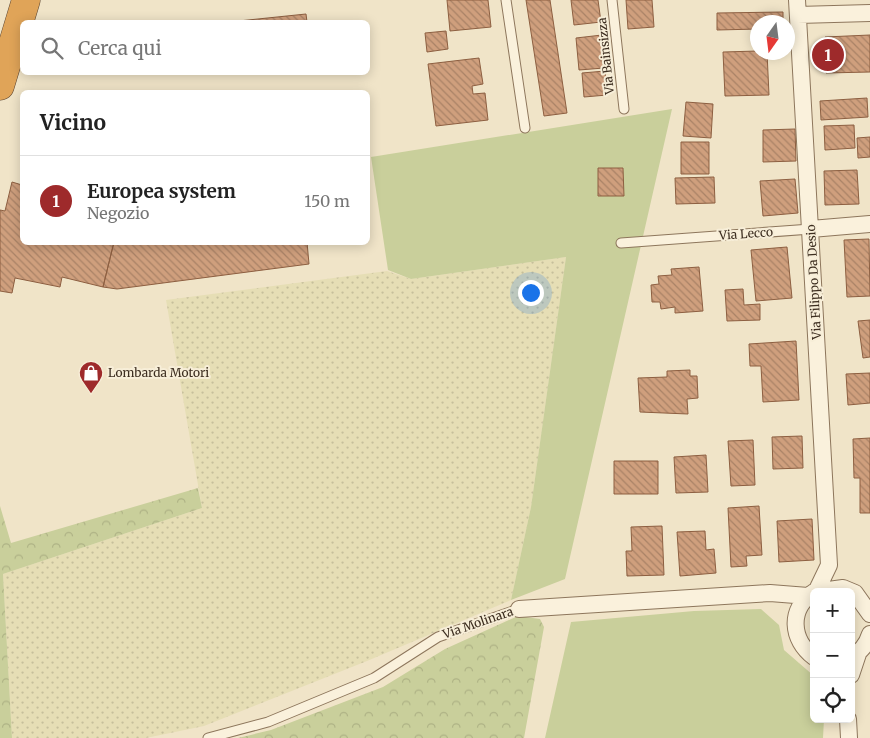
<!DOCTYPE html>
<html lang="it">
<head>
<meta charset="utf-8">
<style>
  body { margin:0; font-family:Merriweather,serif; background:#f2f2f2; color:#222 }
  .controls { position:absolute; right:15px; bottom:15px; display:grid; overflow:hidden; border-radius:8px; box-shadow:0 2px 12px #0003 }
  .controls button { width:45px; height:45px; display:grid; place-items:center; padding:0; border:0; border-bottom:1px solid #e0e0e0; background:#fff; color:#222; font:25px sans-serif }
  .compass { position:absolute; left:750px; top:15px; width:45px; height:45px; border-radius:50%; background:#fff; box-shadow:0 2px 12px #0003; rotate:194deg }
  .you { position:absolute; left:530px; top:292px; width:18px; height:18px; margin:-12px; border:4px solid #fff; border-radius:50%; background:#1a73e8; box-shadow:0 0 0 8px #1a73e833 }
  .badge { display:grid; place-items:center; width:32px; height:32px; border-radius:50%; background:#9e2a2b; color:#fff; font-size:16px; font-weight:700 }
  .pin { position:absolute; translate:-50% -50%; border:2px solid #fff; box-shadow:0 1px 5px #0006 }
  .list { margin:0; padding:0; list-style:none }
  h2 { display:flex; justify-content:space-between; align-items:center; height:65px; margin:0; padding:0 20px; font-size:21px }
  h2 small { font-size:16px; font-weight:400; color:#767676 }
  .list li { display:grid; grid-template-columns:32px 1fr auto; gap:15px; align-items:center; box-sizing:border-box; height:90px; padding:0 20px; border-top:1px solid #e0e0e0 }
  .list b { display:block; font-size:19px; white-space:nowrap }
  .list p { margin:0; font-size:16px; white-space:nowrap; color:#767676 }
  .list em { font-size:16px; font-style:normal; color:#767676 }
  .icon { flex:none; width:28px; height:28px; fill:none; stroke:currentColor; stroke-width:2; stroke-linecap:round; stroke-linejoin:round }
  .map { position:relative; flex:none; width:870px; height:738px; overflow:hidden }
  .search { position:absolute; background:#fff; box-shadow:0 2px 12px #0003; left:20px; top:20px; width:350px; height:55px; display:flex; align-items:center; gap:12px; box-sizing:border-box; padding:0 18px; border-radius:8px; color:#767676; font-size:19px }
  .panel { position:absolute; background:#fff; box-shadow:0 2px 12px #0003; left:20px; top:90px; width:350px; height:155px; border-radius:8px }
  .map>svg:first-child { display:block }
</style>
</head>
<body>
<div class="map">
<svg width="870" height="738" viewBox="0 0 870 738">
  <defs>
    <pattern id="farmland-dots" width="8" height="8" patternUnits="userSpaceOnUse" patternTransform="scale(1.25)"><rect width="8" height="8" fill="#e6deb5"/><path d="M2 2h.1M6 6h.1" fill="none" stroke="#c6bf9b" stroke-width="1.8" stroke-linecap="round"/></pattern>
    <pattern id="forest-crowns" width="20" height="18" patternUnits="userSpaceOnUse" patternTransform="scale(1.25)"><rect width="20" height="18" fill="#c9cf9b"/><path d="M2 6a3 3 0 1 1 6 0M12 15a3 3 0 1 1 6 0" fill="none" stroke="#aeb285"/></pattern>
    <pattern id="building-back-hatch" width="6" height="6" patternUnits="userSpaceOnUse" patternTransform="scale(1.25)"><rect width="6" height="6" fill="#cf9f7d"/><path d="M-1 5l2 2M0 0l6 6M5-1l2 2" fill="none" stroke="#a98266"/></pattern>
  </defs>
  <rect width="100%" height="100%" fill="#f0e4c8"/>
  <path fill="url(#farmland-dots)" d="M 566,257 L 531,507 L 511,600 L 367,661 L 204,726 L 146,738 L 12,738 L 3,574 L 202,508 L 166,300 L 387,271 L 411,279 Z"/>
  <path fill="#c9cf9b" d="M 672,109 L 565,579 L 511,600 L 531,507 L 566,257 L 411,279 L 388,270 L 371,157 Z
    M 761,609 L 779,625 L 784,650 L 814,676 L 814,719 L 824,719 L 823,738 L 545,738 L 571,622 L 694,611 Z"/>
  <path fill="url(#forest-crowns)" d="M 198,488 L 202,508 L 3,574 L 12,738 L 0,738 L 0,506 L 11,543 Z
    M 518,616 L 540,619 L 544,627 L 524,738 L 238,738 L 271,730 L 383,687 L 445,649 Z"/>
  <path fill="url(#building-back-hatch)" stroke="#8d5f41" d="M 447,0 L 488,0 L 491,27 L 450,31 Z
    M 526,0 L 550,0 L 567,113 L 544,116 Z
    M 571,0 L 598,0 L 601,22 L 574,25 Z
    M 626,0 L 652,0 L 654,27 L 628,29 Z
    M 783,12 L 783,22 L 758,22 L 758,29 L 717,30 L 717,13 Z
    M 306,14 L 307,22 L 229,22 Z
    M 446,31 L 448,49 L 427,52 L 425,33 Z
    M 602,35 L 604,68 L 579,70 L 576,38 Z
    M 870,35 L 870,72 L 826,73 L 825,37 Z
    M 758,51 L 767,52 L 769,95 L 725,96 L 723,52 Z
    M 479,58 L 483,84 L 472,86 L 473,94 L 485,93 L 488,120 L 436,126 L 428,64 Z
    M 605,71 L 607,95 L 584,97 L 582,73 Z
    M 867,98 L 868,117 L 821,120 L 820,101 Z
    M 686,102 L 713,104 L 711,138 L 683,136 Z
    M 854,125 L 855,148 L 825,150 L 824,126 Z
    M 795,129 L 796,161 L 763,162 L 763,130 Z
    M 870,137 L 870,157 L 858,158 L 857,138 Z
    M 681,142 L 709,142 L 709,174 L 681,174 Z
    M 598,168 L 623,168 L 624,196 L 598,196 Z
    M 857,170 L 859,204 L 825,205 L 824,171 Z
    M 714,177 L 715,203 L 676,204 L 675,178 Z
    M 795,179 L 798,213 L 763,216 L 760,181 Z
    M 12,182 L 22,185 L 22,242 L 114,242 L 103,287 L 62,277 L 60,287 L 15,278 L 12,293 L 0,291 L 0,210 L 5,211 Z
    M 869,239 L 870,296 L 847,297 L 844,240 Z
    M 114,242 L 307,242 L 309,264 L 117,289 L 103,287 Z
    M 787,247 L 792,298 L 756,301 L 751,250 Z
    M 699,267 L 703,311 L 675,313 L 675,307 L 661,309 L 660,302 L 652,302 L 651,285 L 659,284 L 658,276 L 672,275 L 671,269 Z
    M 743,289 L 744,305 L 760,304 L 760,320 L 727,321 L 725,290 Z
    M 870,320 L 870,357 L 863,358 L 858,321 Z
    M 796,341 L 799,400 L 763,402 L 761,366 L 750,366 L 749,344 Z
    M 690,370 L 690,376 L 697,376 L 698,398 L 687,399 L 688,414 L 640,412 L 638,378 L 667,377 L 667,371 Z
    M 870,373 L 870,403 L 848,405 L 846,374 Z
    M 802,436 L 803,468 L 773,469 L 772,437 Z
    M 870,438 L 870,513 L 860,513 L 860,478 L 854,478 L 853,439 Z
    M 753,440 L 755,485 L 731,486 L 728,441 Z
    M 706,455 L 708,492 L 676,493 L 674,457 Z
    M 614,461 L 658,461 L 658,494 L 614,494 Z
    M 759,506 L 762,555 L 746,556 L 747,566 L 731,567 L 728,508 Z
    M 812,519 L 814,560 L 779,562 L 777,521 Z
    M 662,526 L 664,575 L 627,576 L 626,551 L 632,551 L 631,527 Z
    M 705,531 L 706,550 L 714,549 L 716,573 L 680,576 L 677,532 Z"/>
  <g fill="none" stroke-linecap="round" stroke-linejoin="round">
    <g stroke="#8d765c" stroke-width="11">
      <path id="lane" d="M 506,0 L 525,128
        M 612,0 L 624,109
        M 621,243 L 811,229
        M 208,738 L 268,722 L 374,678 L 438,637 L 519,609"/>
    </g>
    <g stroke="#8d765c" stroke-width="18">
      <path id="street" d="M 797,0 L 829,565 L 817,590
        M 798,15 L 870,13
        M 811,229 L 870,224
        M 814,592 C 788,609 791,640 814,657
        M 814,592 L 843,588 L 855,593 L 870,614
        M 519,609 L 770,593 L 808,596
        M 851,657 C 861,652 867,644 870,634
        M 851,675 L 858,654
        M 848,719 L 849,738"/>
    </g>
    <g stroke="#5b4430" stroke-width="29">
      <path id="highway" d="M 0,86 L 26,0"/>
    </g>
    <use href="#lane" stroke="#faf1dc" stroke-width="9"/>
    <use href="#street" stroke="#faf1dc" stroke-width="16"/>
    <use href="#highway" stroke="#e0a458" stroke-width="28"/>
  </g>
  <defs>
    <g id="shop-pin" transform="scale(1.25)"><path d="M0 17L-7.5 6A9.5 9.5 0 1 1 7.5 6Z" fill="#9e2a2b" stroke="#f7eed8"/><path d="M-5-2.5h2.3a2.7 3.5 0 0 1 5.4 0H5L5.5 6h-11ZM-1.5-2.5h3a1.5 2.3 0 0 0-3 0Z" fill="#fff"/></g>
  </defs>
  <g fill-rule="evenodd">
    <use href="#shop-pin" x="91" y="373"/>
  </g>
  <g text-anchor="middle" stroke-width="4" stroke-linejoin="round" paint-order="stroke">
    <g font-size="12" fill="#3d2e20" stroke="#f7eed8">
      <text transform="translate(606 56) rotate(-96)" y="4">Via Bainsizza</text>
      <text transform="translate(746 234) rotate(-4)" y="4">Via Lecco</text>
      <text transform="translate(814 282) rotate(-93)" y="4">Via Filippo Da Desio</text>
      <text transform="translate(478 623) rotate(-19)" y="4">Via Molinara</text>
    </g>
    <g font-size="12" fill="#3d2e20" stroke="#f7eed8" text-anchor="start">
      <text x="108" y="377">Lombarda Motori</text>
    </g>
  </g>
</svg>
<div class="controls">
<button>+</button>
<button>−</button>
<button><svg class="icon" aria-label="locate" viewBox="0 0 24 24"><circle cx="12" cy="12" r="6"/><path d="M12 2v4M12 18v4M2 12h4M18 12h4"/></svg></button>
</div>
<svg class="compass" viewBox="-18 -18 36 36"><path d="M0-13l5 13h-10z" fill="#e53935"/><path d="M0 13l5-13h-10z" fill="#767676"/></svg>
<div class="you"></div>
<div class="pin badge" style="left:828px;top:55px">1</div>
<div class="search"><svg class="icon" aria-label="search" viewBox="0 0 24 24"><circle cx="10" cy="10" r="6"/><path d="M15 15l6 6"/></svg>Cerca qui</div>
<section class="panel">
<h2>Vicino<small></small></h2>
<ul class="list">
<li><span class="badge">1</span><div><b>Europea system</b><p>Negozio</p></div><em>150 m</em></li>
</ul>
</section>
</div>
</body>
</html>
